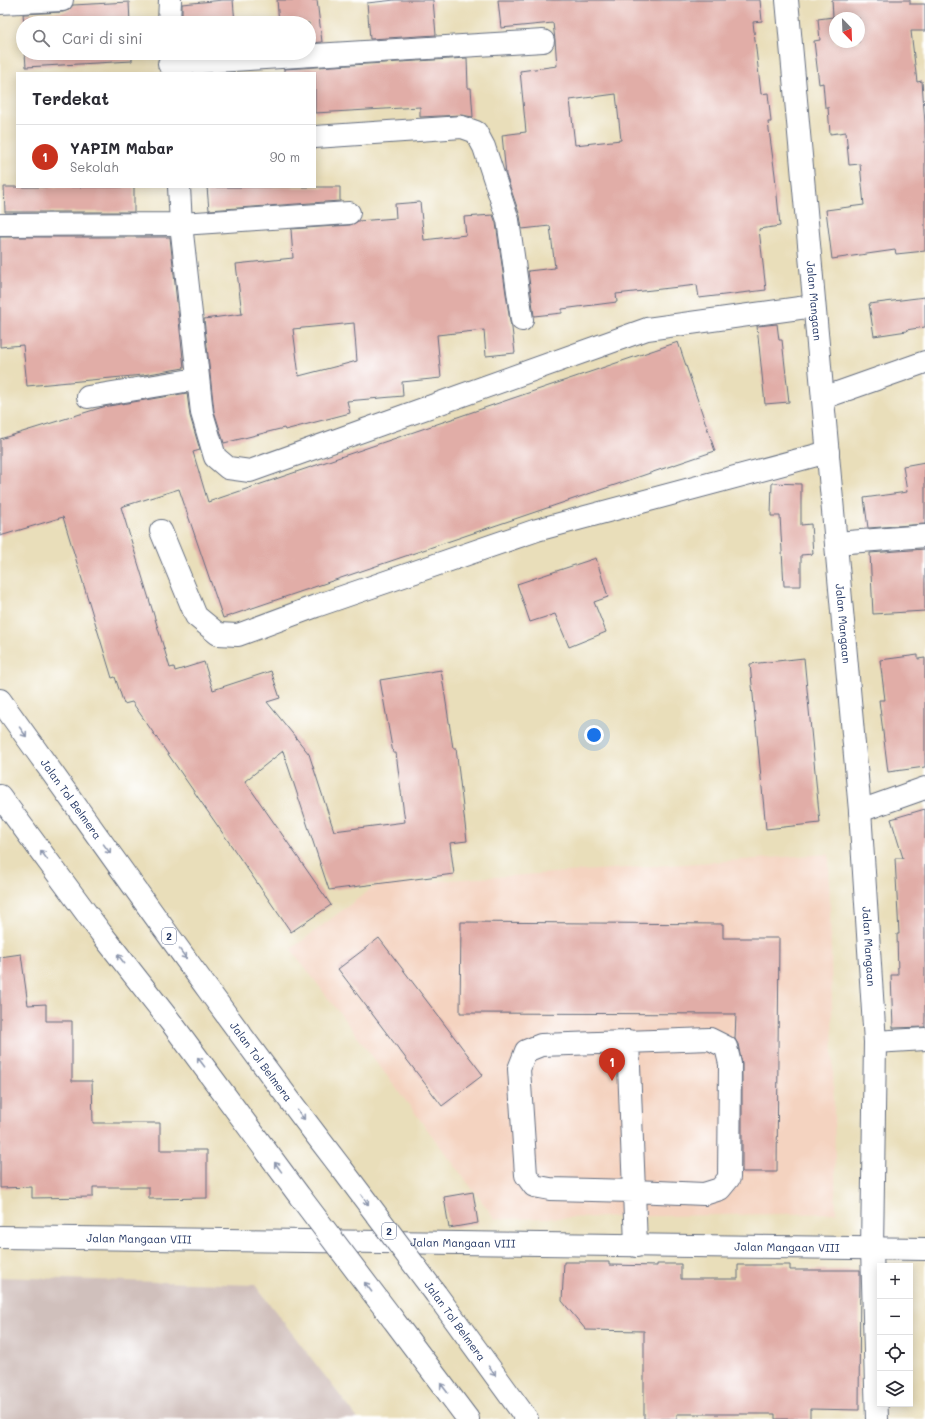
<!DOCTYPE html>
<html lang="id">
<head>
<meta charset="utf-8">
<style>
  body { margin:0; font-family:Mali,sans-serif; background:#f2f2f3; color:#2b2b33 }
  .controls { position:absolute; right:12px; bottom:12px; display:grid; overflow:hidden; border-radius:0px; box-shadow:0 2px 10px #0003 }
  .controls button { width:36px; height:36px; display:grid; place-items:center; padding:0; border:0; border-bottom:1px solid #e1e1e2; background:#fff; color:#2b2b33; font:20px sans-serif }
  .compass { position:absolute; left:829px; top:12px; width:36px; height:36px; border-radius:50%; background:#fff; box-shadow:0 2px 10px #0003; rotate:157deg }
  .you { position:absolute; left:594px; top:735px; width:14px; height:14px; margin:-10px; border:3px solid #fff; border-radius:50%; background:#1a73e8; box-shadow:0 0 0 6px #1a73e833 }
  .badge { display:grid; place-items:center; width:26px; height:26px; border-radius:50%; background:#c8321e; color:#fff; font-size:13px; font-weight:700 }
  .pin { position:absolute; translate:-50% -33px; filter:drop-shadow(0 1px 2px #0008) }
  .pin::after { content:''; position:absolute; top:21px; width:14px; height:12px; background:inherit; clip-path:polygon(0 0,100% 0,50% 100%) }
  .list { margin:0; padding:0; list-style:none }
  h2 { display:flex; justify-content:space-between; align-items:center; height:52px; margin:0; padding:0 16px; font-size:17px }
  h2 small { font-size:13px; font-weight:400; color:#7c7c81 }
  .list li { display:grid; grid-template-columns:26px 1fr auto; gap:12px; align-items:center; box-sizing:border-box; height:64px; padding:0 16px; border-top:1px solid #e1e1e2 }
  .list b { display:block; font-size:15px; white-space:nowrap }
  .list p { margin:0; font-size:13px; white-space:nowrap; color:#7c7c81 }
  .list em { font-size:13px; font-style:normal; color:#7c7c81 }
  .icon { flex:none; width:22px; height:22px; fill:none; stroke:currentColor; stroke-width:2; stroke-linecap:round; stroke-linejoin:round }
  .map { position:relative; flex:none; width:925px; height:1419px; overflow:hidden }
  .search { position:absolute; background:#fff; box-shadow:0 2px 10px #0003; left:16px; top:16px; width:300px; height:44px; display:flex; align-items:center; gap:10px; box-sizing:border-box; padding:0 14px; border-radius:22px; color:#7c7c81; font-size:15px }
  .panel { position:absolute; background:#fff; box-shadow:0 2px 10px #0003; left:16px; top:72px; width:300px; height:116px; border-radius:0px }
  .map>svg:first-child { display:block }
</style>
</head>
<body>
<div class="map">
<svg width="925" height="1419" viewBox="0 0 925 1419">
  <rect width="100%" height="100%" fill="#fff"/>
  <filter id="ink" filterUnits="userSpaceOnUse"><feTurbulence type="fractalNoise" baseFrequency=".025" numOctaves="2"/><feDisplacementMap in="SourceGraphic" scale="8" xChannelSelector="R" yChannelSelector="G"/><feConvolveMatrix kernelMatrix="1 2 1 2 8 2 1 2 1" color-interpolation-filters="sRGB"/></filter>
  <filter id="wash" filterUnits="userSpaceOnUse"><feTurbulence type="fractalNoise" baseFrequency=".012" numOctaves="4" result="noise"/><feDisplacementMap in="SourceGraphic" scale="16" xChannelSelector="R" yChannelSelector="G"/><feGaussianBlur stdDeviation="0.9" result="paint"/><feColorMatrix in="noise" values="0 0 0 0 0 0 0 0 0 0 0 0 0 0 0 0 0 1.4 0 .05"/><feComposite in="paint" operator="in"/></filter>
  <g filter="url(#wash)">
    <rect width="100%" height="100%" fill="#e9deba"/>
    <path fill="#f4d3c0" d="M 829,854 L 836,1213 L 495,1219 L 291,949 L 376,885 Z"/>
    <path fill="#d0c0bc" d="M 0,1277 L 255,1285 L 358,1419 L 0,1419 Z"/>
    <g id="blocks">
      <path fill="#e1ada7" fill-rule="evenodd" d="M 223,0 L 233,0 L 235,23 L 182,23 L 182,4 Z
        M 277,0 L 317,0 L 322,42 L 309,43 L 309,23 L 279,23 Z
        M 395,0 L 433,0 L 436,35 L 370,39 L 367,3 Z
        M 498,0 L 760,0 L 762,21 L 753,22 L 761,94 L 768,93 L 771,122 L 768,122 L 775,175 L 780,226 L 759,229 L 766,290 L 699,298 L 697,285 L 616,294 L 617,302 L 562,309 L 562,313 L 534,316 L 528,271 L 555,268 L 550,226 L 522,229 L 520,216 L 506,175 L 502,135 L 526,132 L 520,71 L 557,66 L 555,40 L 553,23 L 501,28 ZM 616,94 L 621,140 L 575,145 L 570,100 Z
        M 832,0 L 910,0 L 910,4 L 925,4 L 925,31 L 911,31 L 917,82 L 922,81 L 925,124 L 925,251 L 896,254 L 895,250 L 832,259 L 826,210 L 864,205 L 860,164 L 849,165 L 846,132 L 830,134 L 828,107 L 825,107 L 823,83 L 819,84 L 814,41 L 820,40 L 818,19 L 833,17 ZM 835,18 L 859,18 L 859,42 L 835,42 Z
        M 129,2 L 130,23 L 24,23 L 23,14 L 63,12 L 69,10 L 73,5 Z
        M 25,53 L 132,53 L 132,61 L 26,67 Z
        M 467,58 L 468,88 L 471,88 L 473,117 L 461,115 L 420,117 L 420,107 L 315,113 L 315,73 L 284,73 L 284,69 Z
        M 4,187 L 134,187 L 134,212 L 5,212 Z
        M 207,187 L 340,187 L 340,201 L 209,210 Z
        M 420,202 L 424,240 L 466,235 L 464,217 L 493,215 L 496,223 L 510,322 L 512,328 L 515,353 L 486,356 L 484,330 L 437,335 L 441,378 L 402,382 L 403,396 L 347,401 L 350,413 L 285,430 L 284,428 L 224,443 L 214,411 L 204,319 L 242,314 L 236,264 L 293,258 L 291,229 L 350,225 L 358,221 L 396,218 L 395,204 ZM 354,323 L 357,361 L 299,376 L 293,329 Z
        M 0,237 L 170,237 L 184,368 L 143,375 L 27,386 L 23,345 L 0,347 Z
        M 925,297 L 925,327 L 906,330 L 907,331 L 874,336 L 869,304 Z
        M 777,324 L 779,340 L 782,340 L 789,402 L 765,404 L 757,326 Z
        M 678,342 L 715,451 L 223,618 L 179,489 L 121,507 L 170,668 L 174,667 L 175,671 L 204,662 L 213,690 L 271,671 L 280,698 L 267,702 L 309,754 L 334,831 L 405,822 L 396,753 L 393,753 L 380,680 L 441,670 L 453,748 L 456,748 L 467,841 L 450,843 L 454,874 L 329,890 L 283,751 L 245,781 L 331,905 L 291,932 L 132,702 L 124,704 L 115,677 L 112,678 L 63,517 L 0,536 L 0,439 L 103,407 L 187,393 L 190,416 L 200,450 L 193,452 L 208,502 Z
        M 925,462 L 925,524 L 868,528 L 864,498 L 907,492 L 903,466 Z
        M 772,483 L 801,484 L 801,525 L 811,524 L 813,554 L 801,555 L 801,586 L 784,586 L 780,516 L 771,516 Z
        M 925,549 L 925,611 L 873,614 L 870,553 Z
        M 596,558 L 608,597 L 594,602 L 606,632 L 569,647 L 555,614 L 530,622 L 517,584 Z
        M 918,655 L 918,659 L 925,658 L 925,767 L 888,772 L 879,700 L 885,700 L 880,660 Z
        M 804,658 L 820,823 L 766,829 L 750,664 Z
        M 925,809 L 925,1027 L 893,1028 L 891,975 L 898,975 L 897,934 L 899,934 L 895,858 L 903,858 L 891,819 Z
        M 461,922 L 723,924 L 723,938 L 779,938 L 777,1172 L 742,1172 L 742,1064 L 738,1044 L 735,1039 L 736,1014 L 460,1013 Z
        M 379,938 L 483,1075 L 442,1106 L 338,969 Z
        M 21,954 L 28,1005 L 46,1004 L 46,1021 L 72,1021 L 72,1081 L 92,1081 L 93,1123 L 160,1123 L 160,1150 L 207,1150 L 207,1198 L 149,1199 L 149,1187 L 93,1187 L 93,1197 L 32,1198 L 32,1187 L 0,1188 L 0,957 Z
        M 473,1192 L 478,1223 L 449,1228 L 444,1197 Z
        M 564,1262 L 609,1262 L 609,1265 L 657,1266 L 657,1264 L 681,1264 L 681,1279 L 738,1279 L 738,1265 L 790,1265 L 790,1270 L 860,1270 L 859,1410 L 810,1409 L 810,1419 L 775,1419 L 775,1414 L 677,1414 L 677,1419 L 644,1419 L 644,1331 L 586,1330 L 562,1301 Z"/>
    </g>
  </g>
  <g filter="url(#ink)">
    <use href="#blocks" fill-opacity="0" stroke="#636c7e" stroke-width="1"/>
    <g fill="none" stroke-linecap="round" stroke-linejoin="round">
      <g stroke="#636c7e" stroke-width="24">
        <g id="minor">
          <path id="s1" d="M 787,0 L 860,811 L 875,1042 L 872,1249 L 877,1419"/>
          <path d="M 0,3 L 62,0"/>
          <path d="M 169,23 L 170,0"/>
          <path d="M 169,64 L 543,41"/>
          <path d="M 315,137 L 462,127 L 476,132 L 484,147 L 508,220 L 522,320"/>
          <path d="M 179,187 L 181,224 L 202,413 L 215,457 L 228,468 L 250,471 L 647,329 L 814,306"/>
          <path d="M 0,225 L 181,224 L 349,213"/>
          <path d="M 88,397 L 197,379"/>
          <path d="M 823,398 L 925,362"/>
          <path d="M 161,531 L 196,616 L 218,634 L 238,635 L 316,606 L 537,530 L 828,452"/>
          <path d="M 836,543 L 925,536"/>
          <path d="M 860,811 L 925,788"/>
          <path d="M 628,1041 L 634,1191 L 550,1189 L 534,1186 L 526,1175 L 519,1069 L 526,1051 L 541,1045 L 710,1039 L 726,1047 L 730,1064 L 729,1178 L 720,1189 L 704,1194 L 634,1191 L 636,1246"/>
          <path d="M 875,1042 L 925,1039"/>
          <path id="s2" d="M 0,1237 L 925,1249"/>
        </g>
      </g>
      <g stroke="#636c7e" stroke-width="24">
        <g id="highway">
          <path id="s3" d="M 0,700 C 113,857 224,1016 342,1169"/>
          <path d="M 0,796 L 101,933 L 173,1025 L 301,1198"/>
          <path d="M 436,1294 L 527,1419"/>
          <path d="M 392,1318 L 468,1419"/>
        </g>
      </g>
      <use href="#minor" stroke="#fff" stroke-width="22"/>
      <use href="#highway" stroke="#fff" stroke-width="22"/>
      <g stroke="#636c7e" stroke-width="24" stroke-linecap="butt">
        <path id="highway-bridge" d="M 342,1169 L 436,1294
          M 301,1198 L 392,1318"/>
      </g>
      <use href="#highway-bridge" stroke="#fff" stroke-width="22"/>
    </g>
    <defs><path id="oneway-shaft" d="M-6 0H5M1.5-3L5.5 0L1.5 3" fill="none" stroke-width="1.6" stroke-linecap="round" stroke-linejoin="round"/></defs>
    <g stroke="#8d97ae">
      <use href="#oneway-shaft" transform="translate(23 732) rotate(54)"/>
      <use href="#oneway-shaft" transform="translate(107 849) rotate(54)"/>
      <use href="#oneway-shaft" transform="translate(44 855) rotate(-126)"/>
      <use href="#oneway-shaft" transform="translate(183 954) rotate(54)"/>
      <use href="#oneway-shaft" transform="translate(121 959) rotate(-128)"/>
      <use href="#oneway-shaft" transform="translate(201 1062) rotate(-127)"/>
      <use href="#oneway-shaft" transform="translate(301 1115) rotate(52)"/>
      <use href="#oneway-shaft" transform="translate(278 1167) rotate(-126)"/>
      <use href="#oneway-shaft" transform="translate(365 1200) rotate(53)"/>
      <use href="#oneway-shaft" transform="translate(368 1287) rotate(-127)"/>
      <use href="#oneway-shaft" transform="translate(492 1371) rotate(54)"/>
      <use href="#oneway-shaft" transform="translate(444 1388) rotate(-127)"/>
    </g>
  </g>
  <g text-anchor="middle" stroke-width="3" stroke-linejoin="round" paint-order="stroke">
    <g fill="#fff" stroke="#5f6d8e" stroke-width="1">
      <rect x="162" y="928" width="14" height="16" rx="3"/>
      <rect x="382" y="1223" width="14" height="16" rx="3"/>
    </g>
    <g font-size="10" font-weight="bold" fill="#1b2f5e">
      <text x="169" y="940">2</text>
      <text x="389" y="1235">2</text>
    </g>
    <g font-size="11" fill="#1b2f5e" stroke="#fff">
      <text dy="4" stroke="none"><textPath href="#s1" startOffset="302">Jalan Mangaan</textPath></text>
      <text dy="4" stroke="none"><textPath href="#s1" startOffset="626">Jalan Mangaan</textPath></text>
      <text dy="4" stroke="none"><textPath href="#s3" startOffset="122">Jalan Tol Belmera</textPath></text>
      <text dy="4" stroke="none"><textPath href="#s1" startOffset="950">Jalan Mangaan</textPath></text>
      <text dy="4" stroke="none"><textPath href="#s3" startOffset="446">Jalan Tol Belmera</textPath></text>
      <text dy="4" stroke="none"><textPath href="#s2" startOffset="139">Jalan Mangaan VIII</textPath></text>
      <text dy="4" stroke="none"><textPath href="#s2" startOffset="463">Jalan Mangaan VIII</textPath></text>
      <text dy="4" stroke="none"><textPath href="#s2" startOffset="787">Jalan Mangaan VIII</textPath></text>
      <text transform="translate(455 1321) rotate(54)" y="4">Jalan Tol Belmera</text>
    </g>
  </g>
</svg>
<div class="controls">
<button>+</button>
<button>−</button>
<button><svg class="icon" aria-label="locate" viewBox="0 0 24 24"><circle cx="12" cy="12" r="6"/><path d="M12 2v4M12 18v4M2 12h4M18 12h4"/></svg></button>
<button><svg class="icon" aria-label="layers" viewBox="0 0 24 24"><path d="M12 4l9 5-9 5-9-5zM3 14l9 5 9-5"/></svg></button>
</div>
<svg class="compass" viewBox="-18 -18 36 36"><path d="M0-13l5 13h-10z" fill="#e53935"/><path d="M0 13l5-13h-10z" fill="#7c7c81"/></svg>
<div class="you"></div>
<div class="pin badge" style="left:612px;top:1081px">1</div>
<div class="search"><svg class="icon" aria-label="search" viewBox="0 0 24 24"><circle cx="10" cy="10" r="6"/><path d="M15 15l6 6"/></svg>Cari di sini</div>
<section class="panel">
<h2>Terdekat<small></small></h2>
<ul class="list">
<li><span class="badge">1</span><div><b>YAPIM Mabar</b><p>Sekolah</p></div><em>90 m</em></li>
</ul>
</section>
</div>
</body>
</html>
